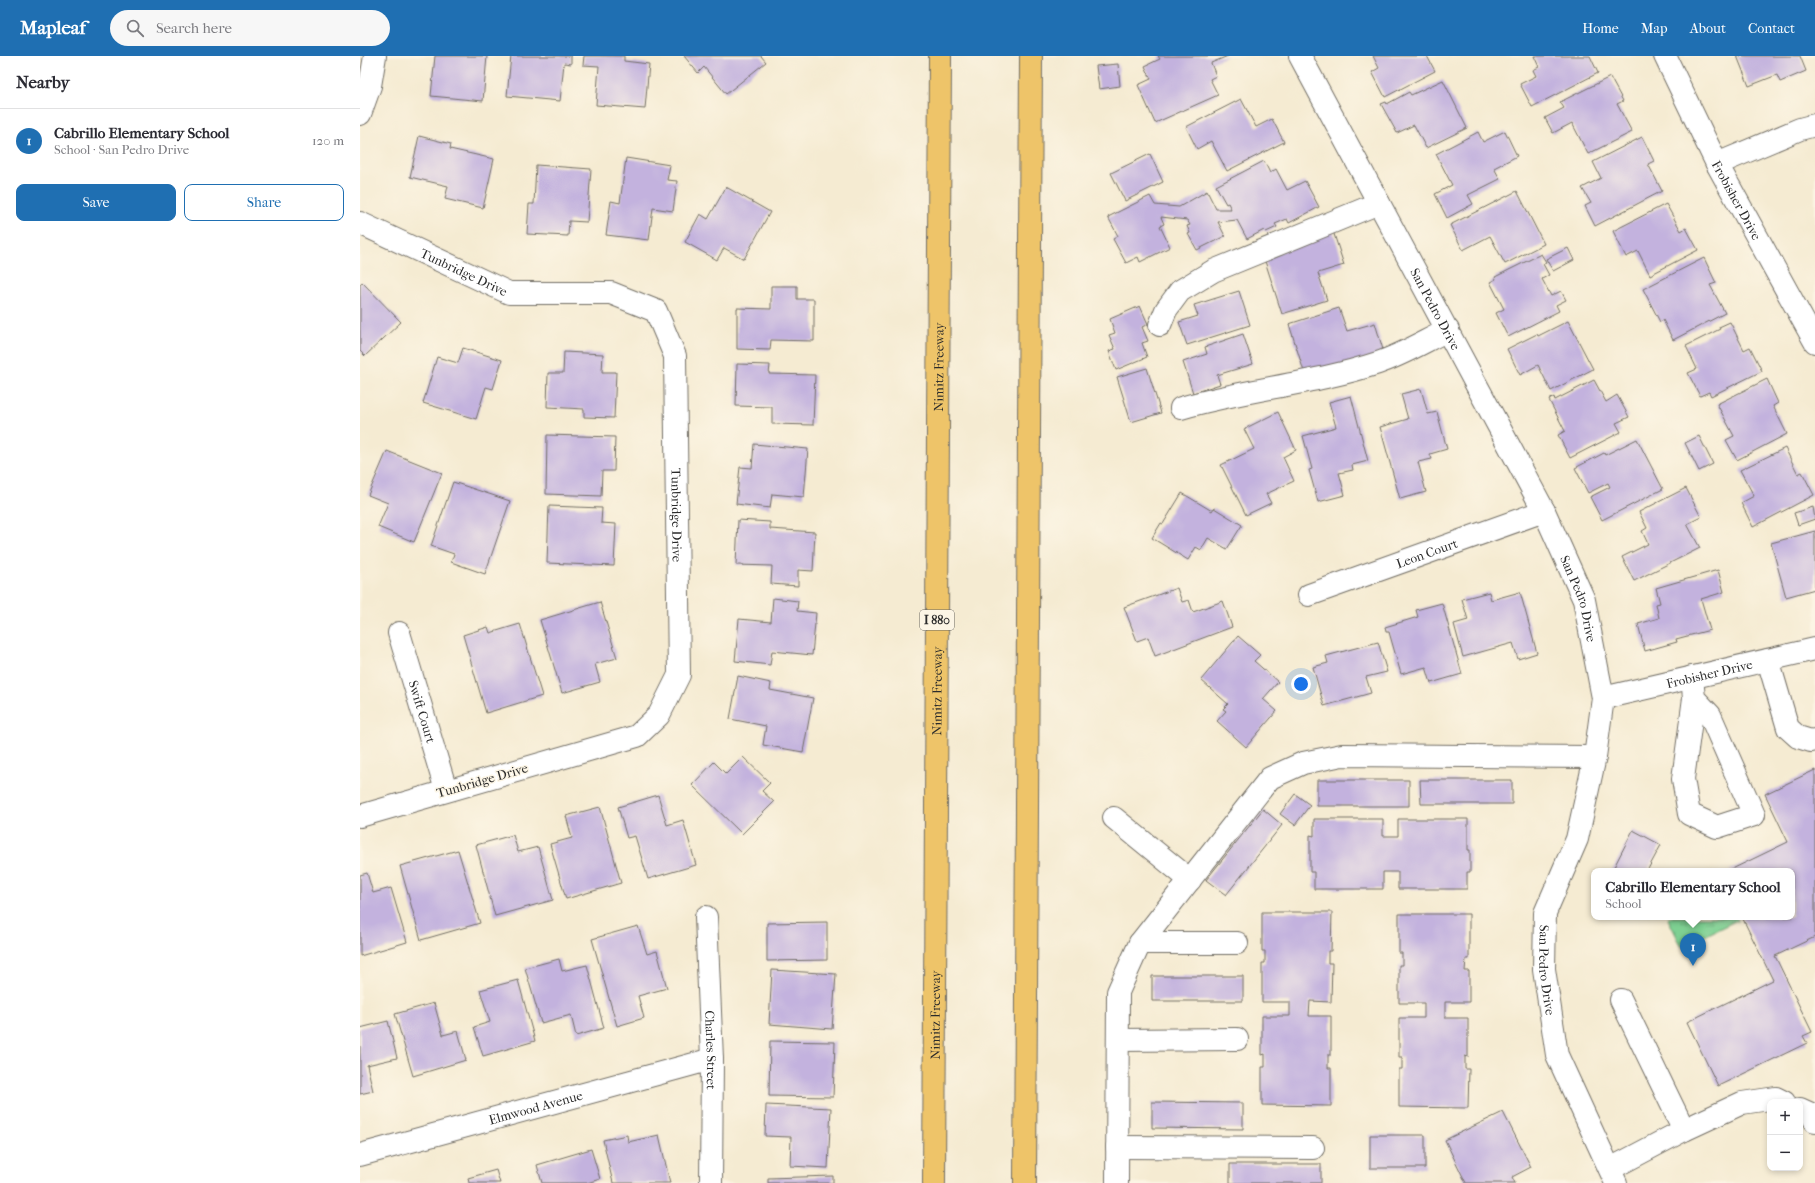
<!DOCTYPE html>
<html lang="en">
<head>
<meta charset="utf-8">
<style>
  body { margin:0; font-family:"IM FELL French Canon",serif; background:#f7f7f7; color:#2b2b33 }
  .controls { position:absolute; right:12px; bottom:12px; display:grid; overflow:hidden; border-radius:8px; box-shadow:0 2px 6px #0003 }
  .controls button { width:36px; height:36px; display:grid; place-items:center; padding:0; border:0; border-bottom:1px solid #e1e1e2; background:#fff; color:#2b2b33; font:20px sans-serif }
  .you { position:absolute; left:941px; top:628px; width:14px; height:14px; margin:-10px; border:3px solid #fff; border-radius:50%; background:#1a73e8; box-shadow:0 0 0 6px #1a73e833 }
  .badge { display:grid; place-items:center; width:26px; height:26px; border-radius:50%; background:#1f6fb2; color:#fff; font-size:13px; font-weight:700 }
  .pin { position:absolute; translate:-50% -33px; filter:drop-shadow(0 1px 2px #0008) }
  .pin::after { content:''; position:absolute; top:21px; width:14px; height:12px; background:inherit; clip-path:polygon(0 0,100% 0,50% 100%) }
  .popup { position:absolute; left:1231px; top:812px; width:204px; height:52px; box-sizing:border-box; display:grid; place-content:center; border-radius:8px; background:#fff; filter:drop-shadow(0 1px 3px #0005); font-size:13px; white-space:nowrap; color:#7c7c81 }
  .popup b { font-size:15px; color:#2b2b33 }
  .popup::after { content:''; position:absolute; left:50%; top:100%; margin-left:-8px; border:8px solid transparent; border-top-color:#fff }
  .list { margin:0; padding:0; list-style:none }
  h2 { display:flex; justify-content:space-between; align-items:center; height:52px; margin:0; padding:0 16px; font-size:17px }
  h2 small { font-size:13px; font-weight:400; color:#7c7c81 }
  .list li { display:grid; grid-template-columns:26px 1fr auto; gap:12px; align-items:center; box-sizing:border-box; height:64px; padding:0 16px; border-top:1px solid #e1e1e2 }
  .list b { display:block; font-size:15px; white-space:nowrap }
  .list p { margin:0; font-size:13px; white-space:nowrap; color:#7c7c81 }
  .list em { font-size:13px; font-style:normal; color:#7c7c81 }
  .actions { display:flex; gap:8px; padding:12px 16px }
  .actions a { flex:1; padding:9px 0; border:1px solid #1f6fb2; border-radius:8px; text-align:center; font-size:14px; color:#1f6fb2 }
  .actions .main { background:#1f6fb2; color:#fff }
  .icon { flex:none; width:22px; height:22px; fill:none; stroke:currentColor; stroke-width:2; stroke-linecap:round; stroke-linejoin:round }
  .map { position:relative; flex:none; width:1455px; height:1127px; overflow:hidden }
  header { display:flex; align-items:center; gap:24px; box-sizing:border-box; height:56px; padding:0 20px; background:#1f6fb2; color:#fff }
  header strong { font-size:19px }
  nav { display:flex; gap:22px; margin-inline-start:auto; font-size:14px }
  .search { width:280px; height:36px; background:#f7f7f7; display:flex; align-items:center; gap:10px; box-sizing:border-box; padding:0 14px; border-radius:22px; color:#7c7c81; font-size:15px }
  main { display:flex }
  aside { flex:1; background:#fff }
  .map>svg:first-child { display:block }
</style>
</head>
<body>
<header>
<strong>Mapleaf</strong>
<div class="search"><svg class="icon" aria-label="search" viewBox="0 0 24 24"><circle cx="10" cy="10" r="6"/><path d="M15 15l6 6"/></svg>Search here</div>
<nav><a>Home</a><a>Map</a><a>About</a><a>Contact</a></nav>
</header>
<main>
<aside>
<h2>Nearby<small></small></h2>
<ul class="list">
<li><span class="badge">1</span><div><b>Cabrillo Elementary School</b><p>School · San Pedro Drive</p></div><em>120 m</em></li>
</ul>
<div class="actions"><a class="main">Save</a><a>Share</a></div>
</aside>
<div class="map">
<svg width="1455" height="1127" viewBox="0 0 1455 1127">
  <defs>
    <pattern id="park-tufts" width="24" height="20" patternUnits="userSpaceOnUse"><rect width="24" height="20" fill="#7ed092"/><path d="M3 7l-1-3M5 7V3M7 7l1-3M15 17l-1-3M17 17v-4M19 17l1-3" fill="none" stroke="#67a977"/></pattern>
  </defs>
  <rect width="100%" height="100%" fill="#fcf5e5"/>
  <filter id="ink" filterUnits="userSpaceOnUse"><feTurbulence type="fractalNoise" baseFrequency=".025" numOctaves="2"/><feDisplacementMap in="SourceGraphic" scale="8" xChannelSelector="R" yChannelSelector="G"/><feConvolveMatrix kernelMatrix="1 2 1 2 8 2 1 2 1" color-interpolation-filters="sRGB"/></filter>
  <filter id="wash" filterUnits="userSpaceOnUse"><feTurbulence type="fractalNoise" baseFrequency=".012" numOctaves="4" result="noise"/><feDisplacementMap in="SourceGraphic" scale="16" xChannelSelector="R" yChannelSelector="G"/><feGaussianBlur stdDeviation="0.9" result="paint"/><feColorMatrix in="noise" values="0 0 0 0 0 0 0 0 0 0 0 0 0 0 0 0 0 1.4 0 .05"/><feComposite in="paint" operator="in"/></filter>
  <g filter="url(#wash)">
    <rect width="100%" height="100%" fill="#f5ebd2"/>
    <path fill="url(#park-tufts)" stroke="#547e5e" d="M 1307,861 L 1376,861 L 1377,864 L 1322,891 Z"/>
    <g id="blocks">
      <path fill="#c3b2de" d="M 75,0 L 127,0 L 123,45 L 71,40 Z
        M 151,0 L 211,0 L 211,8 L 204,7 L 200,45 L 147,40 Z
        M 224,0 L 264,0 L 264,5 L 289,8 L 285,53 L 236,49 L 239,10 L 223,9 Z
        M 324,0 L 401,0 L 406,6 L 366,38 L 344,11 L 338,17 Z
        M 798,0 L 868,0 L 851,7 L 856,20 L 850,23 L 858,39 L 795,67 L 778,29 L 791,23 L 785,10 L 800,3 Z
        M 1013,0 L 1067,0 L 1075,15 L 1025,41 L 1012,16 L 1019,12 Z
        M 1174,0 L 1230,0 L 1238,17 L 1172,51 L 1160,28 L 1176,20 L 1173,14 L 1179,11 Z
        M 1377,0 L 1440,0 L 1446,15 L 1420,26 L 1417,19 L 1389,30 Z
        M 758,8 L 760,30 L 739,33 L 736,10 Z
        M 1250,21 L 1263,45 L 1257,48 L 1272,76 L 1228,98 L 1212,67 L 1193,77 L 1185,62 L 1204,52 L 1200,46 Z
        M 1083,24 L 1107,72 L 1066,92 L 1054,69 L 1037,77 L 1021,48 L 1026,46 L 1027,48 L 1049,36 L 1051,39 Z
        M 881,43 L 896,71 L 912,63 L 924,86 L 867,115 L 851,85 L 837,93 L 826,71 Z
        M 1145,75 L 1157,100 L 1134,112 L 1140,123 L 1108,139 L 1113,148 L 1087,162 L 1075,138 L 1092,129 L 1076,98 L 1118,76 L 1123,86 Z
        M 59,80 L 91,88 L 90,93 L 134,103 L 123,152 L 85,143 L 88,130 L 50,121 Z
        M 1282,81 L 1294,105 L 1288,108 L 1302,135 L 1235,170 L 1225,150 L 1231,147 L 1222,132 L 1241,122 L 1233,106 Z
        M 790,98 L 803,126 L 765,145 L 751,117 Z
        M 266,102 L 310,109 L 307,124 L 317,125 L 313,155 L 293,152 L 289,184 L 246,179 L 251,145 L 260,147 Z
        M 904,105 L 910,117 L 916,113 L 927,134 L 945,125 L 959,151 L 929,167 L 927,163 L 915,168 L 917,171 L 906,176 L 904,174 L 887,183 L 877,164 L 858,166 L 865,180 L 837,194 L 828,178 L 830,177 L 827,170 L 830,169 L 827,164 L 801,161 L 804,168 L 800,170 L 810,191 L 780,206 L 778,201 L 766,207 L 753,183 L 758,180 L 748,161 L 790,140 L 795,149 L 819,151 L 847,135 L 856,153 L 871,153 L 868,147 L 866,148 L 856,130 Z
        M 176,109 L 231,113 L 227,166 L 209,165 L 208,180 L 167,178 L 169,148 L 174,148 Z
        M 366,131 L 410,156 L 384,203 L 364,192 L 357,204 L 325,186 L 340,158 L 348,163 Z
        M 1157,135 L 1184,188 L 1145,208 L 1130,180 L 1103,194 L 1090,169 Z
        M 1306,148 L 1321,175 L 1326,172 L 1338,194 L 1290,219 L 1278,195 L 1266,201 L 1253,175 Z
        M 973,175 L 984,209 L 958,217 L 967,244 L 922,258 L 904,202 Z
        M 1208,192 L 1214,204 L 1193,215 L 1186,203 Z
        M 1181,198 L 1186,206 L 1183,208 L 1189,219 L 1182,223 L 1191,240 L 1201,235 L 1206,244 L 1196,249 L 1199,255 L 1148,281 L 1136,257 L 1144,253 L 1130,226 L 1136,223 L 1135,221 Z
        M 1344,202 L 1356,227 L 1350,229 L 1365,257 L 1313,284 L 1303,264 L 1300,266 L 1283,233 Z
        M 2,226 L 41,266 L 5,300 L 0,295 L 0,229 Z
        M 411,230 L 437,230 L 437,243 L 454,243 L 454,285 L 411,284 L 410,294 L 377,293 L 377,252 L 411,253 Z
        M 879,235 L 890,269 L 827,289 L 819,266 L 838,260 L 834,249 Z
        M 780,250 L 788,268 L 782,271 L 788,285 L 782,287 L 787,301 L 756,314 L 749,295 L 755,293 L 749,279 L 755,277 L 750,263 Z
        M 979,252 L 987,275 L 1015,267 L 1024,297 L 946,322 L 929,268 Z
        M 1208,265 L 1233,313 L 1191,335 L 1178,309 L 1160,319 L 1147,293 L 1177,278 L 1178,280 Z
        M 1370,266 L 1384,294 L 1390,291 L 1402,315 L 1351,340 L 1349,336 L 1340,340 L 1328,317 L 1337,313 L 1326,290 L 1360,273 L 1359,271 Z
        M 883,278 L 893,308 L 857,319 L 860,328 L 833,337 L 823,306 L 847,298 L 845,291 Z
        M 103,292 L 142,304 L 133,333 L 126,331 L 116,363 L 63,347 L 77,301 L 98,307 Z
        M 204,296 L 243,298 L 242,316 L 256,316 L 254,362 L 224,361 L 224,353 L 187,351 L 188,317 L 203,317 Z
        M 377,308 L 410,309 L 409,318 L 455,319 L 453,369 L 412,368 L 412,351 L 376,350 Z
        M 787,312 L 801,357 L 771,366 L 757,321 Z
        M 1407,323 L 1418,347 L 1413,350 L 1427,378 L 1377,404 L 1366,384 L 1374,380 L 1357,348 Z
        M 1234,324 L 1246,346 L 1257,339 L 1269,361 L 1256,367 L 1261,376 L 1210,402 L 1198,379 L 1205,375 L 1189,344 L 1194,341 L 1195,344 Z
        M 1061,333 L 1068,358 L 1077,356 L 1087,393 L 1070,398 L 1072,403 L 1058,406 L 1066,436 L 1040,443 L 1020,371 L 1048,363 L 1041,338 Z
        M 991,340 L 1008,405 L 992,409 L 993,414 L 979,417 L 985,439 L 958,446 L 949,414 L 952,413 L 943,380 L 976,371 L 969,346 Z
        M 918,356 L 936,394 L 923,401 L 934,425 L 906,438 L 911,447 L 886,459 L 861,409 L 894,393 L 884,373 Z
        M 187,379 L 255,381 L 254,415 L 242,415 L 241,440 L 186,438 Z
        M 1339,380 L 1353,408 L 1339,415 L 1325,387 Z
        M 1277,383 L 1303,433 L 1242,464 L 1230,441 L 1250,431 L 1248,427 L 1228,437 L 1215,412 L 1244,397 L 1245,399 Z
        M 394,388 L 448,393 L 444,441 L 412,438 L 410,452 L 376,448 L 380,411 L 392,412 Z
        M 1425,392 L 1438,418 L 1442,416 L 1454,439 L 1393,471 L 1381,447 L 1394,440 L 1380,414 Z
        M 27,395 L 82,417 L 54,486 L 18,471 L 28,447 L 8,439 Z
        M 93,426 L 150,445 L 125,518 L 91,506 L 94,498 L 71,490 Z
        M 1326,432 L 1341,461 L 1327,468 L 1340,492 L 1274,525 L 1262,501 L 1288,488 L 1282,475 L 1287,472 L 1279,456 Z
        M 822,437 L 852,455 L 854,452 L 882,469 L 867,493 L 848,482 L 841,494 L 836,491 L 828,504 L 792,482 L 801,467 L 803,468 Z
        M 189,450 L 242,452 L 241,467 L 256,468 L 254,510 L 187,507 Z
        M 1453,451 L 1455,463 L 1438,469 L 1434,457 Z
        M 378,464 L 410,466 L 410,473 L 455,476 L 453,515 L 438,514 L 438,530 L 411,528 L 412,510 L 376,509 Z
        M 1455,475 L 1455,533 L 1426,541 L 1411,487 Z
        M 1358,514 L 1364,536 L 1341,543 L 1350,574 L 1316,583 L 1317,586 L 1285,595 L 1278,568 L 1299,562 L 1296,548 L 1300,547 L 1296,532 Z
        M 817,532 L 822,546 L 829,544 L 833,556 L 863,545 L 872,571 L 795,600 L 788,581 L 777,585 L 764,551 Z
        M 1129,536 L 1131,544 L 1160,536 L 1177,597 L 1158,603 L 1153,587 L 1103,601 L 1094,568 L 1108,564 L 1102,543 Z
        M 413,542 L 438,545 L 437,555 L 456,557 L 452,599 L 412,595 L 410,609 L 375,605 L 379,563 L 411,566 Z
        M 240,546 L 257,602 L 235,608 L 240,626 L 202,637 L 180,564 Z
        M 1082,547 L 1102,618 L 1071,627 L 1066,611 L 1041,618 L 1029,576 L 1026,576 L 1025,571 L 1058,561 L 1056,554 Z
        M 160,568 L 182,640 L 126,657 L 103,579 L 128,571 L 130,577 Z
        M 878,580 L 900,599 L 894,605 L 918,626 L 903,643 L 917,655 L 886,691 L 857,665 L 866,655 L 863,653 L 868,648 L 841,624 Z
        M 1018,586 L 1027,616 L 1006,621 L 1011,637 L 964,650 L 953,611 L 968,607 L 966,600 Z
        M 378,620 L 411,627 L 410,634 L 453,642 L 443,696 L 403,689 L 406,670 L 370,663 Z
        M 383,701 L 410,727 L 402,735 L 414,746 L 382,778 L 332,729 L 354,706 L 366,718 Z
        M 1455,714 L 1455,881 L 1415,900 L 1452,976 L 1443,980 L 1447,987 L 1358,1030 L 1327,966 L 1413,924 L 1382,861 L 1432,861 L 1432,815 L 1368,815 L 1428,786 L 1405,738 Z
        M 957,724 L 1049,724 L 1049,750 L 957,750 Z
        M 1060,724 L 1152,724 L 1152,748 L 1061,748 Z
        M 935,738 L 950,749 L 935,769 L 920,758 Z
        M 298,739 L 307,769 L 323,764 L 336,809 L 288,823 L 275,780 L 267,782 L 258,751 Z
        M 240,751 L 261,827 L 206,843 L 190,788 L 212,782 L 206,760 Z
        M 903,753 L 922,769 L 866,839 L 846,824 Z
        M 954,763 L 1023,763 L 1023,780 L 1038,780 L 1038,763 L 1108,763 L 1108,794 L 1110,794 L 1110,816 L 1107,816 L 1107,833 L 1038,833 L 1038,816 L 1023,816 L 1023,833 L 954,833 L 954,816 L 950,816 L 950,779 L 954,780 Z
        M 1273,774 L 1301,789 L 1287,815 L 1252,815 Z
        M 153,779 L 158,796 L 178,791 L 193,844 L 135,860 L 116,789 Z
        M 98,794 L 120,867 L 61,884 L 40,810 Z
        M 7,817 L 13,837 L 31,832 L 47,886 L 0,900 L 0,819 Z
        M 902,856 L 972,856 L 971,895 L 968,895 L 968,907 L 972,907 L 971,946 L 950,945 L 949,960 L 971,960 L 971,999 L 968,999 L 968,1012 L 971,1012 L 971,1050 L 902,1049 L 902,1011 L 905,1011 L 905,998 L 902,999 L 902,960 L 930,960 L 930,946 L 902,946 L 902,907 L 905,907 L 905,895 L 902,895 Z
        M 1039,858 L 1109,858 L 1109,903 L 1106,903 L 1105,915 L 1109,915 L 1109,946 L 1085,946 L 1085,962 L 1108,962 L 1108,1001 L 1105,1000 L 1105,1013 L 1109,1013 L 1108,1052 L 1039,1051 L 1039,1013 L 1042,1013 L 1042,1001 L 1039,1001 L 1039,962 L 1064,962 L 1064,947 L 1039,947 L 1039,909 L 1042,909 L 1042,897 L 1039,897 Z
        M 467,866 L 467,904 L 407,905 L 407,867 Z
        M 278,870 L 287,898 L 297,895 L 307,932 L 278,940 L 284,962 L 257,970 L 232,883 Z
        M 199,903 L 202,915 L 227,909 L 244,972 L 216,980 L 211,959 L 181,967 L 165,912 Z
        M 412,914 L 476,918 L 472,973 L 409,968 Z
        M 792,920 L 883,920 L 883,945 L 792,945 Z
        M 158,924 L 175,985 L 123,1000 L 114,971 L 130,966 L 120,934 Z
        M 74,947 L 83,979 L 98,975 L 106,1004 L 53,1020 L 35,958 Z
        M 28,965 L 37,1002 L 7,1009 L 13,1035 L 0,1038 L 0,972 Z
        M 410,985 L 475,986 L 473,1041 L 409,1040 Z
        M 792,1046 L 883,1047 L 883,1073 L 792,1072 Z
        M 406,1049 L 471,1052 L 468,1112 L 430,1110 L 431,1081 L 405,1080 Z
        M 1143,1056 L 1171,1111 L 1152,1121 L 1155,1127 L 1106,1127 L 1085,1084 Z
        M 267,1079 L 268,1086 L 299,1079 L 310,1127 L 253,1127 L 243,1084 Z
        M 1010,1079 L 1065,1079 L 1065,1112 L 1010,1112 Z
        M 231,1093 L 240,1123 L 227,1127 L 182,1127 L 177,1109 Z
        M 870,1108 L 961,1108 L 961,1127 L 870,1127 Z
        M 136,1114 L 140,1127 L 109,1127 L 108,1122 Z
        M 473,1120 L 473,1127 L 408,1127 L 408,1122 Z"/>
    </g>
  </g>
  <g filter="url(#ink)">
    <use href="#blocks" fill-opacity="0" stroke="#726e65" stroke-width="1"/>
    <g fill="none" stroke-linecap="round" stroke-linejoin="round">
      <g stroke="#726e65" stroke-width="24">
        <g id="minor">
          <path id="s1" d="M 940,0 L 1184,455 L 1224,544 L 1243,642 L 1235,701 L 1217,783 L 1185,857 L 1184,913 L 1197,999 L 1256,1127"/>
          <path id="s2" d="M 1305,0 L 1357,108 L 1455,286"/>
          <path d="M 0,58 L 10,30 L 15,0"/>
          <path d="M 1357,108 L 1440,73 L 1455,69"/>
          <path id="s3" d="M 0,167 L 149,237 L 251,237 L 296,255 L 315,300 L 319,619 L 299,659 L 277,680 L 0,760"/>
          <path d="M 800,269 L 806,254 L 820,235 L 853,215 L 1019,147"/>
          <path d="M 821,352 C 886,333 954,328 1018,307 C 1042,299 1065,285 1088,274"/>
          <path id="s4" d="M 949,539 L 1184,455"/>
          <path id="s5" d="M 39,577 L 86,734"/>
          <path d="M 1408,604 L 1428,672 L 1438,681 L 1451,685 L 1455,684"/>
          <path d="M 1332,621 L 1334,642 L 1323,723 L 1329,758 L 1357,771 L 1394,759 L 1350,659 L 1334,642"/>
          <path id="s6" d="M 1243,642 L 1455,593"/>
          <path d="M 754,762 L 830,824"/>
          <path id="s7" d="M 346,861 L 352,1003 L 351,1127"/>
          <path d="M 780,887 L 877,887"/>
          <path d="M 1261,944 L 1324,1074"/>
          <path d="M 758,984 L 877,983"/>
          <path d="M 1440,1053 L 1451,1058 L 1455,1065"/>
          <path d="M 757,1091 L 953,1092"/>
          <path id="s8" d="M 0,1099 L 352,1003"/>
          <path d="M 1250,1113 L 1324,1074 L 1382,1047 L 1416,1042 L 1424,1046"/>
          <path d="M 757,1127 L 758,936 L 780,887 L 910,722 L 943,707 L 982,699 L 1235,701"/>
        </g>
      </g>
      <g stroke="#726e65" stroke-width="24">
        <g id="highway">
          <path id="s9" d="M 574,1127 L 580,0"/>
          <path d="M 665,1127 L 671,0"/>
        </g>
      </g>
      <use href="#minor" stroke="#fff" stroke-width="22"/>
      <use href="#highway" stroke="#eec469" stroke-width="22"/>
    </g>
  </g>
  <g text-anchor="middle" stroke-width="3" stroke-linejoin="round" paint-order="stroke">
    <rect fill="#fcf5e5" stroke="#6a6863" stroke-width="1" x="560" y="554" width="34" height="20" rx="3"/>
    <g font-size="12" font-weight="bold" fill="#2b2b2b">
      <text x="577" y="568">I 880</text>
    </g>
    <g font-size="13" fill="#2b2b2b" stroke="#fcf5e5">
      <text dy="5" stroke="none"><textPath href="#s2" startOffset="161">Frobisher Drive</textPath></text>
      <text dy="5" stroke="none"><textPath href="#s3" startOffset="115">Tunbridge Drive</textPath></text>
      <text dy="5" stroke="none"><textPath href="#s1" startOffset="287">San Pedro Drive</textPath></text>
      <text dy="5" stroke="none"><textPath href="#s9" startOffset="816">Nimitz Freeway</textPath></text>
      <text dy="5" stroke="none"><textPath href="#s3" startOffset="523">Tunbridge Drive</textPath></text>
      <text dy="5" stroke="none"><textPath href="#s4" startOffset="125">Leon Court</textPath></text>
      <text dy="5" stroke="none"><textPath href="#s1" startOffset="611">San Pedro Drive</textPath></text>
      <text dy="5" stroke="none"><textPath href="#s6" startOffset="109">Frobisher Drive</textPath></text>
      <text dy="5" stroke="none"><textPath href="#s9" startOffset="492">Nimitz Freeway</textPath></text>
      <text dy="5" stroke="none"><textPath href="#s5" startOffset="82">Swift Court</textPath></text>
      <text transform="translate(122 724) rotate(-16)" y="5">Tunbridge Drive</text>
      <text dy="5" stroke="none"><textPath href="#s1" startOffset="995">San Pedro Drive</textPath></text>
      <text dy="5" stroke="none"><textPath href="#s9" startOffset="168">Nimitz Freeway</textPath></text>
      <text dy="5" stroke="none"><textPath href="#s7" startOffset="133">Charles Street</textPath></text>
      <text dy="5" stroke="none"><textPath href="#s8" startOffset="182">Elmwood Avenue</textPath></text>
    </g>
  </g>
</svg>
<div class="controls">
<button>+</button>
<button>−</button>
</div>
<div class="you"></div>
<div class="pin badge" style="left:1333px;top:910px">1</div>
<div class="popup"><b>Cabrillo Elementary School</b>School</div>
</div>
</main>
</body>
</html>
